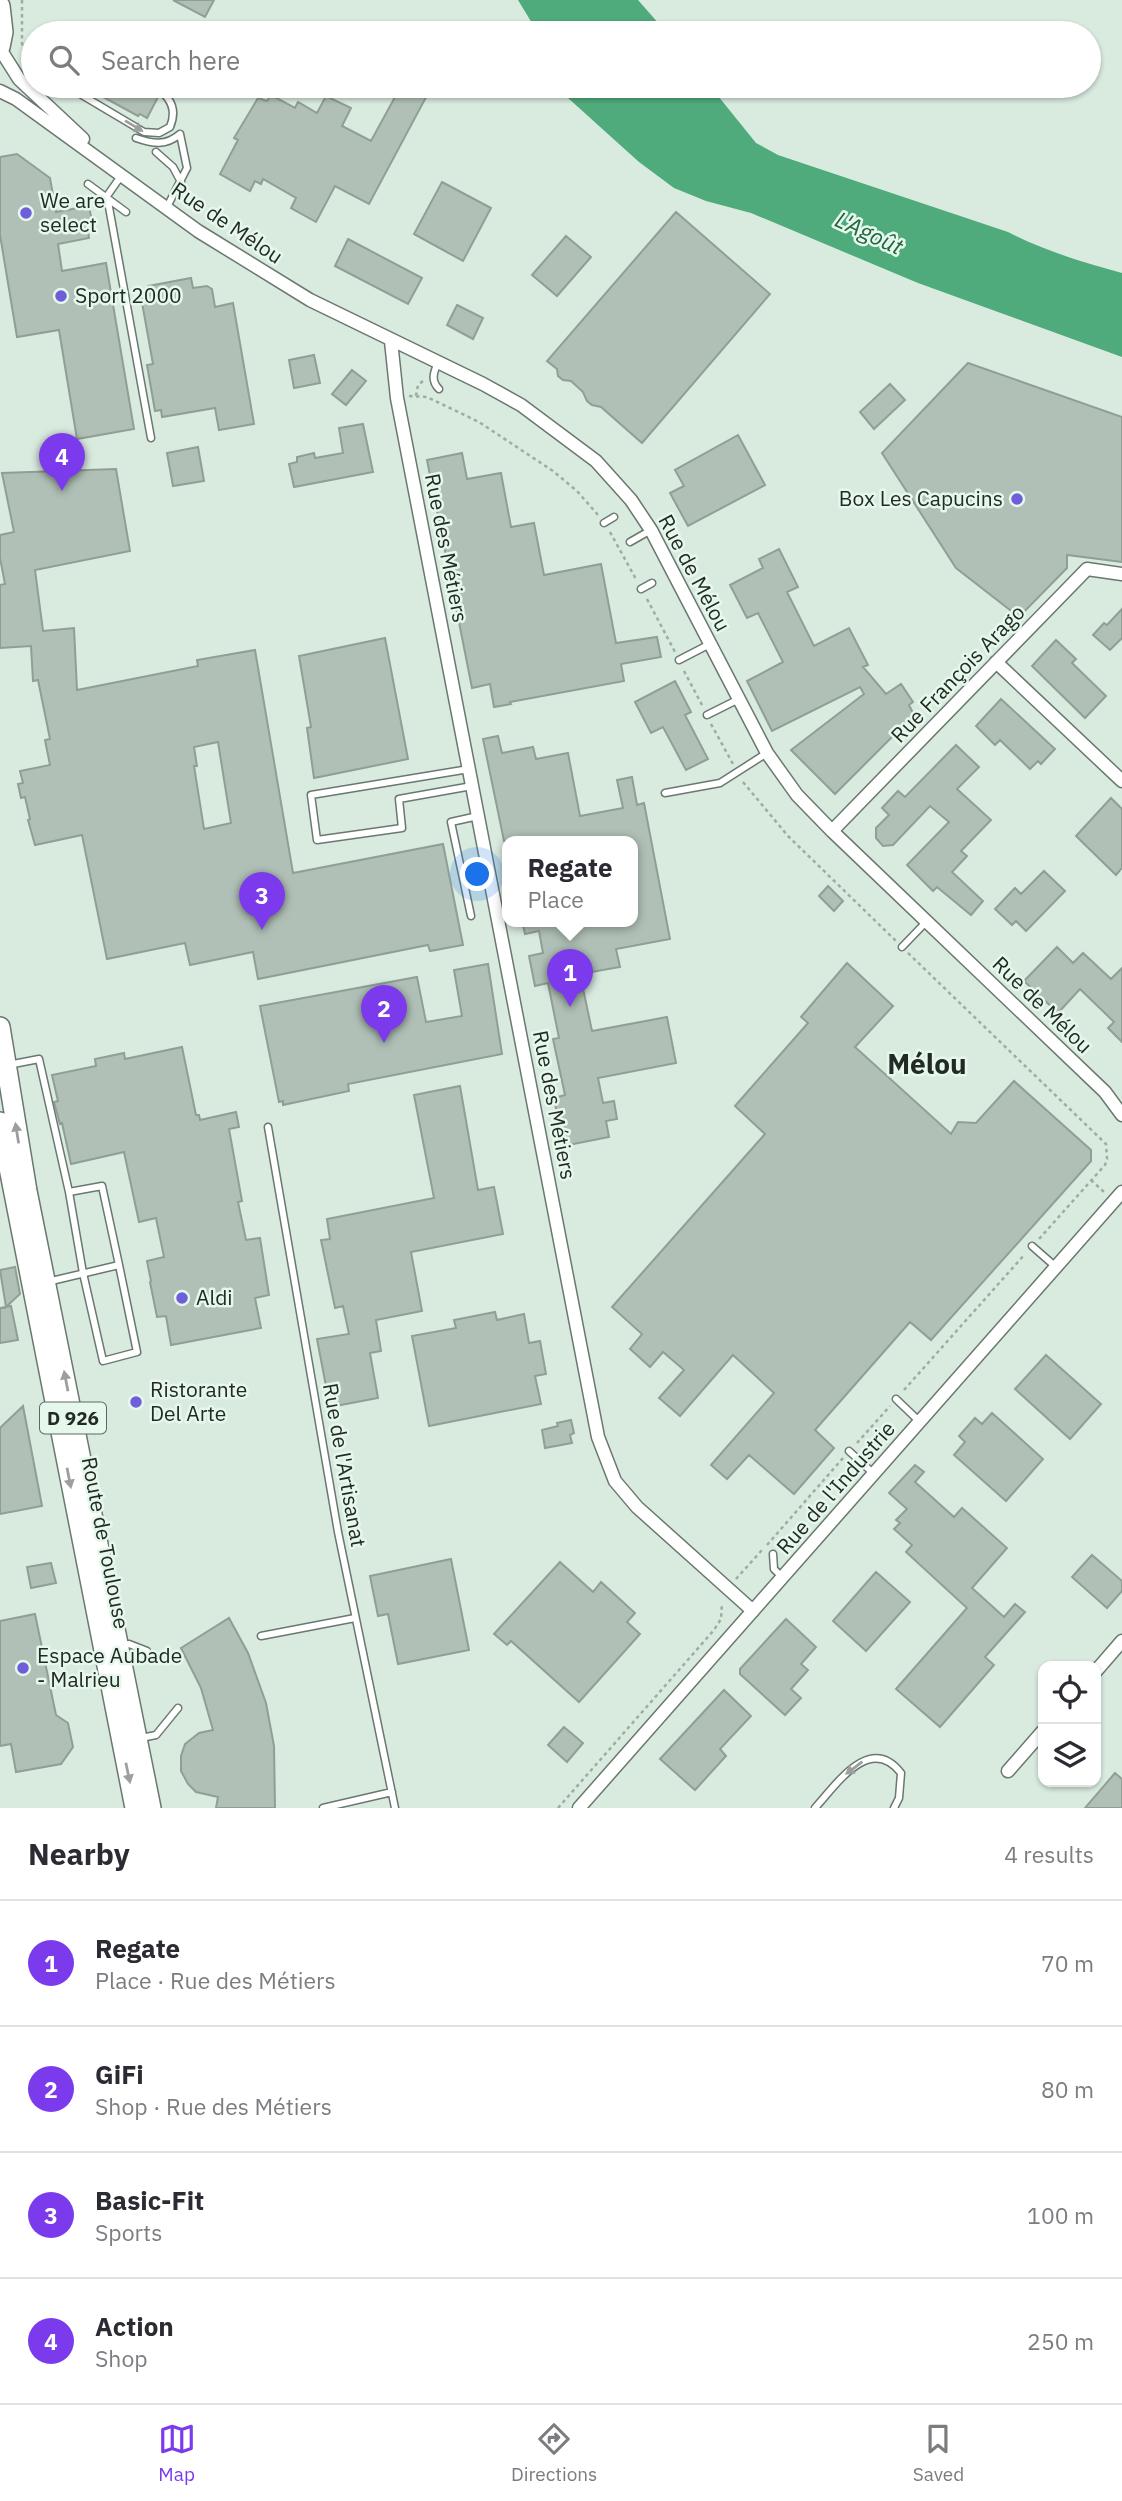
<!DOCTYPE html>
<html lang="en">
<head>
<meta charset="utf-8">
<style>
  body { margin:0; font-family:"IBM Plex Sans",sans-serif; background:#f7f7f7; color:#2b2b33 }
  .controls { position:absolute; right:21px; bottom:21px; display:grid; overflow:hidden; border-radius:14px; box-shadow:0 2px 5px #0004 }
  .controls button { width:63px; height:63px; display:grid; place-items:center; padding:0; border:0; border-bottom:2px solid #e1e1e2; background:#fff; color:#2b2b33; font:35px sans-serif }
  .you { position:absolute; left:478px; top:875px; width:24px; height:24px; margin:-18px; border:5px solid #fff; border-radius:50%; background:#1a73e8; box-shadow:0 0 0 10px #1a73e833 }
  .badge { display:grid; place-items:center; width:46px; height:46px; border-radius:50%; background:#7c3aed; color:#fff; font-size:23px; font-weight:700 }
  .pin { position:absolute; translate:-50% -58px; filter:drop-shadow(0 2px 4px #0008) }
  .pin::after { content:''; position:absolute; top:37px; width:24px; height:21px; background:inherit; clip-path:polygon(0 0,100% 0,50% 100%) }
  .popup { position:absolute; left:502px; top:836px; width:136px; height:91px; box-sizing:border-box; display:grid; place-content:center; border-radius:14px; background:#fff; filter:drop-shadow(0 2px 5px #0005); font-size:23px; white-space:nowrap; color:#7c7c81 }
  .popup b { font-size:26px; color:#2b2b33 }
  .popup::after { content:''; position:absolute; left:50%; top:100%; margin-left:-14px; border:14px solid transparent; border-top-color:#fff }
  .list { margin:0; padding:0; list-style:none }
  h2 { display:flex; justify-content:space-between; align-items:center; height:91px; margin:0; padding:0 28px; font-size:30px }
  h2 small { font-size:23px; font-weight:400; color:#7c7c81 }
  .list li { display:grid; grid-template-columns:46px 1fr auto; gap:21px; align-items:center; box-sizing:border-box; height:126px; padding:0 28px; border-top:2px solid #e1e1e2 }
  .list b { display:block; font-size:26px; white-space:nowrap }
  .list p { margin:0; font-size:23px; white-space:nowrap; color:#7c7c81 }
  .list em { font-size:23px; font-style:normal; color:#7c7c81 }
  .icon { flex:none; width:38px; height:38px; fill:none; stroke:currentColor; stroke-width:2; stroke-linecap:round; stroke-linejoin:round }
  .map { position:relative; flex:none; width:1122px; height:1808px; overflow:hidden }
  .search { position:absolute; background:#fff; box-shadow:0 2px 5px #0004; left:21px; right:21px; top:21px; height:77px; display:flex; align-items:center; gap:18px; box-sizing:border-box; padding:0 24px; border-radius:38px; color:#7c7c81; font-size:26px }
  .sheet { height:595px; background:#fff }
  nav { display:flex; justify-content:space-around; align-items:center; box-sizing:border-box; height:98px; border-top:2px solid #e1e1e2; background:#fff; font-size:19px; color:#7c7c81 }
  nav a { display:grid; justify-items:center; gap:4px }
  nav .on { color:#7c3aed }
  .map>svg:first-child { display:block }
</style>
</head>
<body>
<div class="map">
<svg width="1122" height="1808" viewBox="0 0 1122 1808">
  <rect width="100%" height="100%" fill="#d9eadf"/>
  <path fill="#4fab7b" d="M 518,0 L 638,0 L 667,33 L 538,33 Z
    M 551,86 L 710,86 L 756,143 L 778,155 L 1008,232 C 1045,251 1082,262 1122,273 L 1122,357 L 918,283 L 751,213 L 706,201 L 674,188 L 639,162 L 568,98 L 553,90 Z"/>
  <path fill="#b0c0b6" stroke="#909f96" stroke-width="2" fill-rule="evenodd" d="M 173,0 L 214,0 L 205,17 Z
    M 83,86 L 143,86 L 158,97 L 147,118 L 140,114 L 138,116 Z
    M 401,86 L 432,86 L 369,204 L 335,186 L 316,222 L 291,208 L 296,198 L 263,179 L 261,184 L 255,181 L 250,191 L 220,174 L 238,140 L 234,138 L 258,98 L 267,101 L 271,95 L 295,108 L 298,102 L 317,113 L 326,96 L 351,108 L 342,126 L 371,141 Z
    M 17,154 L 50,178 L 56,212 L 89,206 L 92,222 L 87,222 L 89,238 L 58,244 L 62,271 L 106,263 L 134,429 L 77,439 L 59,330 L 17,337 L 0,235 L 0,157 Z
    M 442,182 L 491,208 L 463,261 L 414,234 Z
    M 676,212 L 770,294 L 642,443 L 601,407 L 592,405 L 587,401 L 583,392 L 571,381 L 563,380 L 558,376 L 557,369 L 547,361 Z
    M 566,236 L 591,257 L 557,296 L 532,275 Z
    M 348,239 L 422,278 L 408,304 L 335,266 Z
    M 191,278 L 193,288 L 207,286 L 212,289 L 215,307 L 233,303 L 254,424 L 219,430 L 215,408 L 162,417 L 161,410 L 155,411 L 147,365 L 153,364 L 141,297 L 150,295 L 148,286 Z
    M 457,305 L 483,318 L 473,339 L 447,325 Z
    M 314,355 L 320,383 L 294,388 L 289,360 Z
    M 968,363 L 1122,417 L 1122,562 L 1067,555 L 1067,568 L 1019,617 L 956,568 L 882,453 Z
    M 352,370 L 366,381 L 346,405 L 332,394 Z
    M 890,384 L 905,400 L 874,429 L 860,412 Z
    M 363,424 L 373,472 L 294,487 L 289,464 L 297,462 L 297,457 L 314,453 L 315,458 L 343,453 L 339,428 Z
    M 738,435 L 765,485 L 688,526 L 670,493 L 684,486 L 675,470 Z
    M 198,447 L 204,481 L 173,486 L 167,453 Z
    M 462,453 L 467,479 L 501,473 L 511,527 L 534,523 L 544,575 L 601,564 L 616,643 L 657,637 L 661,657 L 621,664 L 624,681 L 510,702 L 511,704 L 494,707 L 490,684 L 472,688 L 427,460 Z
    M 116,469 L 130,551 L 35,570 L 43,631 L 74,628 L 77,690 L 198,666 L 197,660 L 255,650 L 293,873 L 443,844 L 463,945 L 430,951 L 428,945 L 258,979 L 253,952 L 190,965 L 185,943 L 107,959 L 82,835 L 35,845 L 28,820 L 30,819 L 25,797 L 21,798 L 18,784 L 23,783 L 20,771 L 50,765 L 45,740 L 50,739 L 38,680 L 33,681 L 31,646 L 0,648 L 0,585 L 5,584 L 0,558 L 0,535 L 14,532 L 2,473 ZM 218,742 L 231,823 L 204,829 L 194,766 L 197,766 L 194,747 Z
    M 779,549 L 798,587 L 787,592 L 814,646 L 849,628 L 868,665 L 863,667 L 886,694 L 901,684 L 913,702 L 909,705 L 914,715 L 835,794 L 791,750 L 864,694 L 860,687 L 772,731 L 747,681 L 783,662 L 758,613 L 747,618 L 730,585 L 763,568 L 759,559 Z
    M 1122,609 L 1122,638 L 1110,650 L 1093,635 L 1104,623 L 1107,625 Z
    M 385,638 L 408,759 L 314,778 L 307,728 L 311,727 L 299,656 Z
    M 1056,640 L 1076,659 L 1072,663 L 1106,696 L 1085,718 L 1032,666 Z
    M 675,681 L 691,712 L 685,715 L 708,759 L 686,770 L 663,727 L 651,733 L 635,702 Z
    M 1001,699 L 1055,749 L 1041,764 L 1038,761 L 1030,769 L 1000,740 L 995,745 L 976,726 Z
    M 498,736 L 502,753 L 533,747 L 536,759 L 568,753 L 580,816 L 623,808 L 617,780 L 632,777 L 637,805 L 644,803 L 670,939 L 616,949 L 620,967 L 580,974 L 592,1031 L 667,1017 L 676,1063 L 598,1078 L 603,1103 L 614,1101 L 617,1119 L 606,1121 L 609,1137 L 563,1146 L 554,1098 L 565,1095 L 553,1039 L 559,1038 L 548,983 L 535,986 L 529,956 L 543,953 L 539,931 L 525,934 L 522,921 L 633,921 L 633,841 L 504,841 L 483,739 Z
    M 956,745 L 979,767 L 957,789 L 991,820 L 961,851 L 967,856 L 952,872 L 983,901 L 971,915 L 937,887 L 933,891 L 907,865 L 949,822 L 930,806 L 893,845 L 883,846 L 876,838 L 876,828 L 889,815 L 882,808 L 898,791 L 905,797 Z
    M 1111,798 L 1122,809 L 1122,868 L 1116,875 L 1076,836 Z
    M 1044,871 L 1065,891 L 1026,931 L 1016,921 L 1012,925 L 995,909 L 1015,888 L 1021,894 Z
    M 828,886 L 843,901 L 834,911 L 819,896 Z
    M 1057,947 L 1073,963 L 1083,953 L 1111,979 L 1122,968 L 1122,1042 L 1108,1028 L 1114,1022 L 1080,989 L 1058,1013 L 1024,981 Z
    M 847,963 L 893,1006 L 855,1047 L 951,1134 L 958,1122 L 976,1123 L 1014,1081 L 1091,1150 L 1091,1161 L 931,1340 L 910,1322 L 815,1430 L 834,1448 L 794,1494 L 749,1455 L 727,1479 L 711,1465 L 774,1393 L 733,1355 L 680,1416 L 659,1398 L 684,1370 L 663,1352 L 650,1367 L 630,1349 L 642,1334 L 612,1307 L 765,1134 L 735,1106 L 808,1023 L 801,1017 Z
    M 488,964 L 502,1054 L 348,1084 L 349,1091 L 283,1105 L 283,1101 L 279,1102 L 260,1006 L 417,977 L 426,1022 L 462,1016 L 454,970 Z
    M 182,1047 L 196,1115 L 199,1115 L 200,1120 L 236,1112 L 239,1127 L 229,1129 L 242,1201 L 238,1202 L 246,1240 L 260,1238 L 269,1295 L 255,1298 L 261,1328 L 171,1345 L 166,1316 L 157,1317 L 150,1282 L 151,1281 L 147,1261 L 164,1257 L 156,1218 L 139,1222 L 124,1152 L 71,1164 L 62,1123 L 60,1124 L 54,1102 L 58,1101 L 52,1075 L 96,1066 L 95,1059 L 124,1053 L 125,1059 Z
    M 460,1086 L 478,1190 L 494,1187 L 503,1234 L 411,1252 L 422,1311 L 376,1320 L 381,1351 L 370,1353 L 378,1398 L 330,1407 L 317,1339 L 349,1334 L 343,1306 L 335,1308 L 321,1240 L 330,1239 L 327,1219 L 434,1198 L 414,1095 Z
    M 15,1267 L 20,1294 L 6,1307 L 0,1270 Z
    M 11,1306 L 18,1340 L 0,1343 L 0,1308 Z
    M 495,1312 L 497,1320 L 524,1314 L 529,1343 L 540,1341 L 546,1374 L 535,1376 L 541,1404 L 429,1426 L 412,1336 L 456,1328 L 454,1320 Z
    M 1046,1355 L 1101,1404 L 1070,1439 L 1015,1389 Z
    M 23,1406 L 42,1506 L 0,1514 L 0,1428 Z
    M 992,1413 L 1043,1459 L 1006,1501 L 954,1455 L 965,1442 L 959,1436 L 975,1418 L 982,1424 Z
    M 571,1420 L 574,1433 L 570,1435 L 572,1443 L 545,1448 L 542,1430 L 558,1426 L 557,1423 Z
    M 915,1465 L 924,1472 L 915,1482 L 954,1517 L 962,1508 L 1007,1548 L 972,1588 L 1004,1617 L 1015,1604 L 1025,1612 L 985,1657 L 994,1665 L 940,1727 L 896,1689 L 967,1608 L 906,1552 L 912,1545 L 894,1529 L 900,1523 L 896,1520 L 907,1509 L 889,1493 Z
    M 1092,1555 L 1122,1581 L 1122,1591 L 1107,1608 L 1072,1577 Z
    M 451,1559 L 469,1650 L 398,1664 L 388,1614 L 378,1616 L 370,1576 Z
    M 560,1562 L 593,1592 L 601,1582 L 635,1613 L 627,1622 L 640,1634 L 579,1702 L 511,1641 L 507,1645 L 494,1634 Z
    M 51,1563 L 56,1583 L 31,1588 L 27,1567 Z
    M 876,1572 L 910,1602 L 866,1651 L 833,1621 Z
    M 35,1614 L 56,1715 L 68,1723 L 73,1747 L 61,1764 L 16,1772 L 11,1744 L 0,1746 L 0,1621 Z
    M 229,1618 L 248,1653 L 266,1703 L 274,1746 L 275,1808 L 216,1808 L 218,1797 L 196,1792 L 188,1784 L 181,1771 L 181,1756 L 185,1744 L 199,1733 L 213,1730 L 201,1688 L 181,1648 Z
    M 786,1619 L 816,1647 L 801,1664 L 808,1670 L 791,1689 L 801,1698 L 785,1715 L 740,1674 L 740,1669 Z
    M 724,1690 L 751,1716 L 720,1749 L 726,1756 L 695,1790 L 660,1759 Z
    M 564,1727 L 583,1743 L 567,1762 L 548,1745 Z
    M 1115,1773 L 1122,1779 L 1122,1808 L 1085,1808 Z"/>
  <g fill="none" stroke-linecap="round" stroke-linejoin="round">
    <g stroke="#6a786f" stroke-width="9">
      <path id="service" d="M 75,91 L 144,132 L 159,133 L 170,127 C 178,108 169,95 153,86
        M 136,138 C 153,144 166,146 180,134 L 187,168 L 167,207
        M 156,152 L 173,167 L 181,182
        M 121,176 L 107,196 L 151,438
        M 88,184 L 126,212
        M 438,363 C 433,373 431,381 439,389
        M 604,523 L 614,517
        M 630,542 L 651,530
        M 641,589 L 652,583
        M 679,660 L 710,644
        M 707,715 L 739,699
        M 469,769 L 311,795 L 317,840 L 402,828 L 399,799 L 472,786
        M 665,793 L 720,783 L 767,753
        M 471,916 L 451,822 L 478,816
        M 902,947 L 927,921
        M 8,1065 L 39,1059 L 69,1192 L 102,1186 L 119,1265
        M 268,1127 L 338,1532 L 395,1808
        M 1032,1246 L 1056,1267
        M 47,1282 L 119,1265 L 137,1352 L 103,1361 L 83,1273 L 69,1192
        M 896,1399 L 920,1422
        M 849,1451 L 874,1474
        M 773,1554 L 774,1569 L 782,1577
        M 261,1636 L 355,1618
        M 122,1645 L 129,1644 L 147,1651
        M 141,1738 L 156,1735 L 178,1708
        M 323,1808 L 392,1792
        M 815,1808 C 836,1785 870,1733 901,1773 L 899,1798 L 894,1808"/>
    </g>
    <g stroke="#6a786f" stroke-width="15">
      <path id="minor" d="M 0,49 L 19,79 L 83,139
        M 0,91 L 16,99 L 198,231 L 310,300 L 483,384 L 521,405 L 596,461 L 631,500 L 651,530 L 767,753 L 797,795 L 832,831 L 1105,1092 L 1122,1115
        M 391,341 L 397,398 L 598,1437 L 615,1481 L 637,1507 L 753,1611
        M 996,662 L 1122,781
        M 832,831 L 1087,569 L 1122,574
        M 1096,1671 L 1122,1641
        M 1008,1771 L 1043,1731
        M 579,1808 L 1122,1192"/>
    </g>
    <g stroke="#6a786f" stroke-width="22">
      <path id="primary" d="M 0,6 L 3,32 L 0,47
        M 0,1027 L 27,1191 L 151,1808
        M 0,1122 L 135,1808"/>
    </g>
    <path stroke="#9eaca3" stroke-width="2.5" stroke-dasharray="3.5 3.5" stroke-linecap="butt" d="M 22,0 L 22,43 L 26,63
      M 409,396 L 427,397 L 479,422 L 553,471 L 577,491 L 598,515
      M 416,396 L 418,385 L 423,381
      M 610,532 L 637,581
      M 647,599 L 675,652
      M 684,671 L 702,705
      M 711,724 L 733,764
      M 743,782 L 788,836 L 896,941
      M 908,953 L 1106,1144 L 1107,1159 L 1105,1165 L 1039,1239
      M 1091,1180 L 1104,1192
      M 904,1390 L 1025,1254
      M 857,1443 L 890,1406
      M 767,1545 L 843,1458
      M 736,1579 L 762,1550
      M 558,1808 L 714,1630 L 721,1619 L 722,1603"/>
    <use href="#service" stroke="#fff" stroke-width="6"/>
    <use href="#minor" stroke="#fff" stroke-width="12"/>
    <use href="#primary" stroke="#fff" stroke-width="19"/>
  </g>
  <defs><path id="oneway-solid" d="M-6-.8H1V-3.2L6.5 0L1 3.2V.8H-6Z" transform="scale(1.75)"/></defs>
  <g fill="#9c9f9d">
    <use href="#oneway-solid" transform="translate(134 126) rotate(31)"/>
    <use href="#oneway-solid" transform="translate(17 1133) rotate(-99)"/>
    <use href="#oneway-solid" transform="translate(66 1381) rotate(-101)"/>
    <use href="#oneway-solid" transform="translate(69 1478) rotate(79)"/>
    <use href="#oneway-solid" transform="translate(854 1768) rotate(143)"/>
    <use href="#oneway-solid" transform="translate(128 1773) rotate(78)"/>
  </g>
  <g fill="#6e5ed9" stroke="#e6f7ec" stroke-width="2.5">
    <circle cx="26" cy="213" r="7"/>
    <circle cx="61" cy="296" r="7"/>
    <circle cx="1017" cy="499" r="7"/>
    <circle cx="182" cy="1298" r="7"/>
    <circle cx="136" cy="1402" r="7"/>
    <circle cx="23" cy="1668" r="7"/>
  </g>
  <g text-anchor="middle" stroke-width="5" stroke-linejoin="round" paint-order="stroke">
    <rect fill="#e6f7ec" stroke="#5e6861" stroke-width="2" x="40" y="1402.5" width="66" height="31" rx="5"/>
    <g font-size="19" font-weight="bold" fill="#232a26">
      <text x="73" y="1425">D 926</text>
    </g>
    <g font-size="21" fill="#232a26" stroke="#e6f7ec" text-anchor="start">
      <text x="40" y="208">We are<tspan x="40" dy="24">select</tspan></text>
      <text x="75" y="303">Sport 2000</text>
      <text x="1003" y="506" text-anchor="end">Box Les Capucins</text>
      <text x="196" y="1305">Aldi</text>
      <text x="150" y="1397">Ristorante<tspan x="150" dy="24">Del Arte</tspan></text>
      <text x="37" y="1663">Espace Aubade<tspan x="37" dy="24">- Malrieu</tspan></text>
    </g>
    <g font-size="21" fill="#232a26" stroke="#e6f7ec">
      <text transform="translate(227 223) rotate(34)" y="7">Rue de Mélou</text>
      <text transform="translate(446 548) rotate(79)" y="7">Rue des Métiers</text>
      <text transform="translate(694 573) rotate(62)" y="7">Rue de Mélou</text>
      <text transform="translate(958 674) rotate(-46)" y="7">Rue François Arago</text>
      <text transform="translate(1042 1005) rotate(44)" y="7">Rue de Mélou</text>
      <text transform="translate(554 1105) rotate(79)" y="7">Rue des Métiers</text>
      <text transform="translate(344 1465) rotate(80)" y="7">Rue de l'Artisanat</text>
      <text transform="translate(836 1488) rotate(-49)" y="7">Rue de l'Industrie</text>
      <text transform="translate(105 1543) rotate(79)" y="7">Route de Toulouse</text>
    </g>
    <g font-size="23" font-style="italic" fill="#226543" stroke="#e6f7ec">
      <text transform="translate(869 233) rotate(25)" y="8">L'Agoût</text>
    </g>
    <g font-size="28" font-weight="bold" fill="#232a26" stroke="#e6f7ec">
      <text x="927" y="1074">Mélou</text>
    </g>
  </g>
</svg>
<div class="controls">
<button><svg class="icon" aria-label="locate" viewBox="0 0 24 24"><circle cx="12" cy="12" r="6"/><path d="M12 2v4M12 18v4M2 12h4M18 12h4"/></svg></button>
<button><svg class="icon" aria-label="layers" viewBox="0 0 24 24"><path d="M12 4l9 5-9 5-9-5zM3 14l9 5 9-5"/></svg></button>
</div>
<div class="you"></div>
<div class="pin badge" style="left:570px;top:1007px">1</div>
<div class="popup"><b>Regate</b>Place</div>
<div class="pin badge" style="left:384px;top:1043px">2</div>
<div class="pin badge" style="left:262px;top:930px">3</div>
<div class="pin badge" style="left:62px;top:491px">4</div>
<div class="search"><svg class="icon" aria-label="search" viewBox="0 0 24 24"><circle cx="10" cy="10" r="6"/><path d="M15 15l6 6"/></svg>Search here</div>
</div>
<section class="sheet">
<h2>Nearby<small>4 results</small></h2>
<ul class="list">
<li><span class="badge">1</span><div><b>Regate</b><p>Place · Rue des Métiers</p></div><em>70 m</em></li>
<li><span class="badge">2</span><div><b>GiFi</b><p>Shop · Rue des Métiers</p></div><em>80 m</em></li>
<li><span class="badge">3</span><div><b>Basic-Fit</b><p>Sports</p></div><em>100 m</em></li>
<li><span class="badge">4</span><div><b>Action</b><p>Shop</p></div><em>250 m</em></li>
</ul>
</section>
<nav>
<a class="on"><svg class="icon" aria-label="map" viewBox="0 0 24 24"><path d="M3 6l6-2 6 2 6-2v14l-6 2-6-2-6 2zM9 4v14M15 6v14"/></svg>Map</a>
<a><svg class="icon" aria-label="directions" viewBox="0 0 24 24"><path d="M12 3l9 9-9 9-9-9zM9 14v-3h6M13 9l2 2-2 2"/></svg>Directions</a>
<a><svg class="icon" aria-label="saved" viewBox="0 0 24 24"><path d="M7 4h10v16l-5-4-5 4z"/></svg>Saved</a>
</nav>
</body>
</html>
